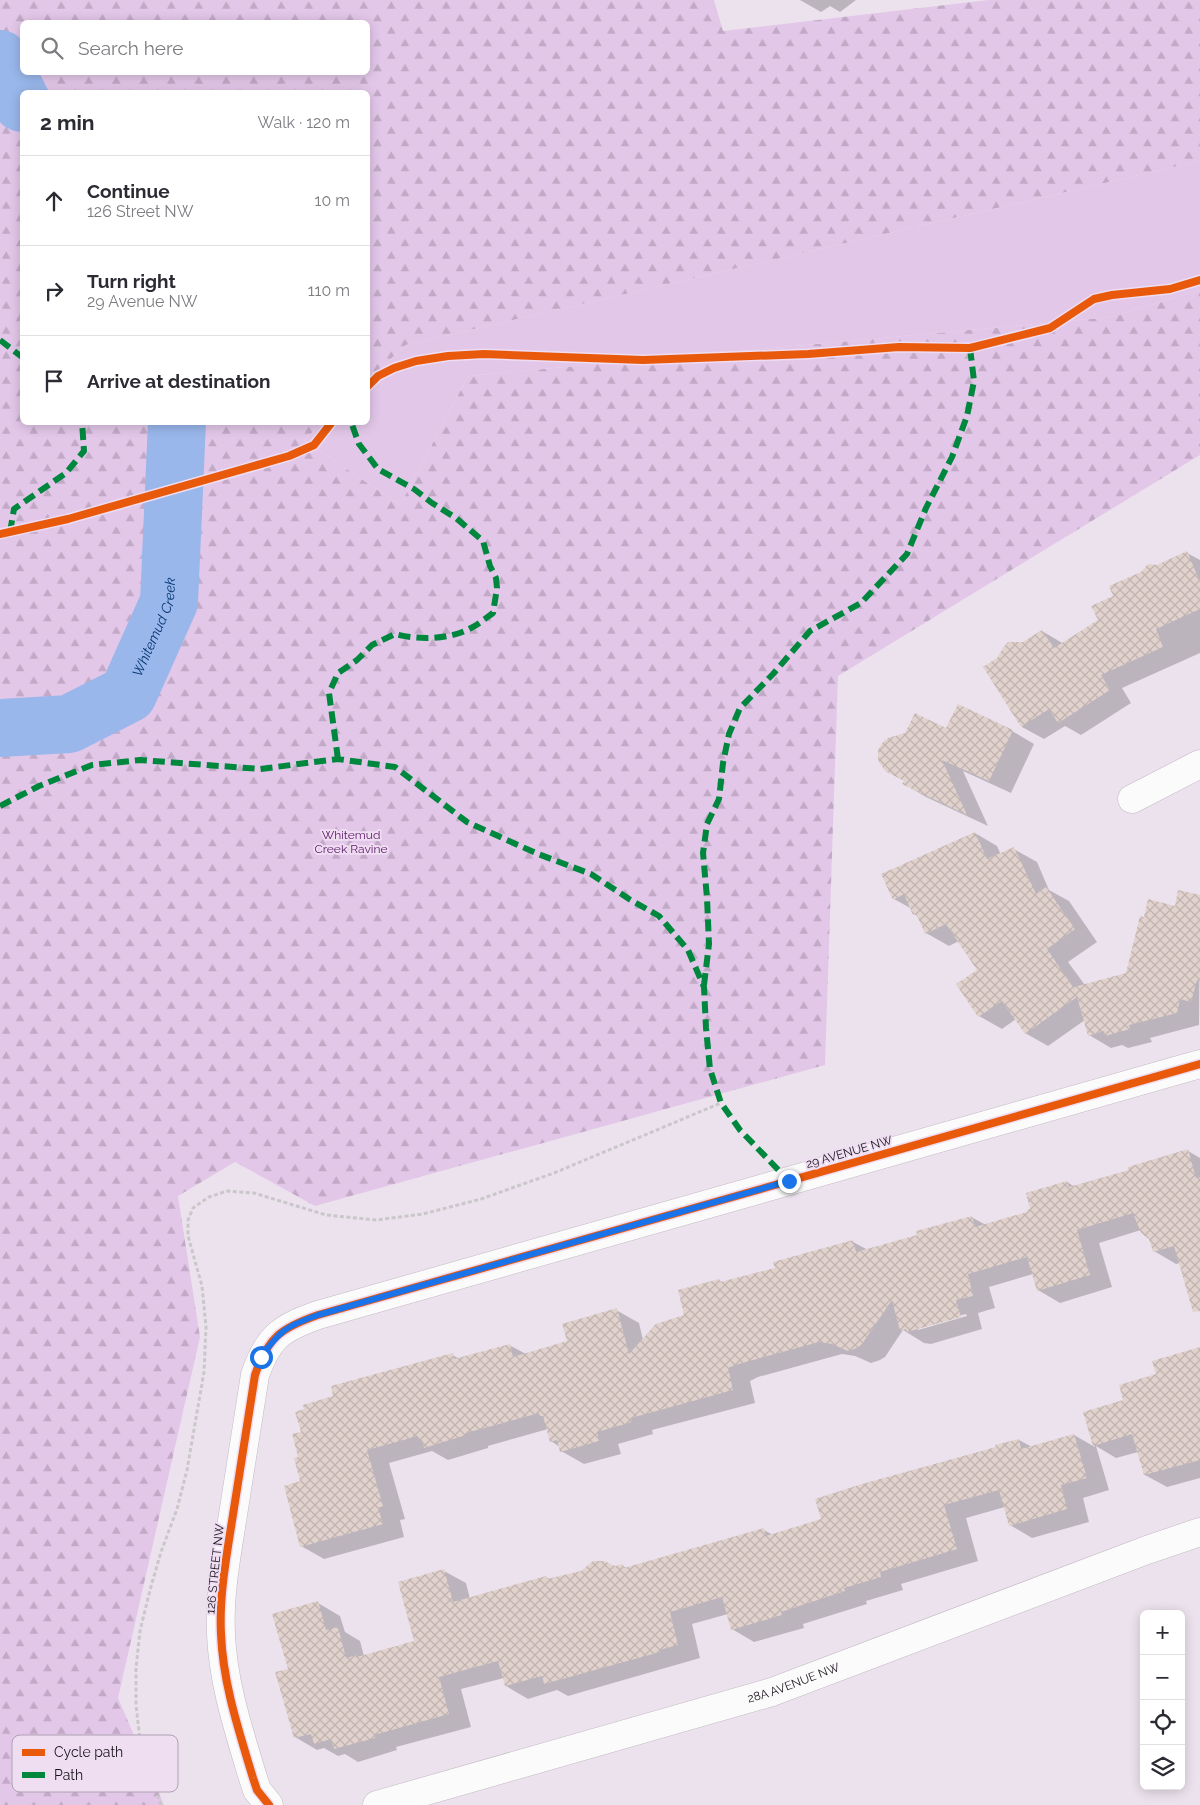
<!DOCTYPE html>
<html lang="en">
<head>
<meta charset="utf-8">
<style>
  body { margin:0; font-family:Raleway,sans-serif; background:#f2f2f3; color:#2b2b33 }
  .controls { position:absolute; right:15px; bottom:15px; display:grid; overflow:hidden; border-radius:8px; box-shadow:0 2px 12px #0003 }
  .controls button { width:45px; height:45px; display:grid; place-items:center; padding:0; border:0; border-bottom:1px solid #e1e1e2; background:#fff; color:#2b2b33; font:25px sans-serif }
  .stop { position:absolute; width:15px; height:15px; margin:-11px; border:4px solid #1a73e8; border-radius:50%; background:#fff }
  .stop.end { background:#1a73e8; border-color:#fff; box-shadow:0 1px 5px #0008 }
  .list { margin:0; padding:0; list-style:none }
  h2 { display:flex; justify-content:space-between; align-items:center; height:65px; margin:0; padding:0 20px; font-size:21px }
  h2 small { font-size:16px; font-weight:400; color:#7c7c81 }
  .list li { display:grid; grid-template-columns:32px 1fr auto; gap:15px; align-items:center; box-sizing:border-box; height:90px; padding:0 20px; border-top:1px solid #e1e1e2 }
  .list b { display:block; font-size:19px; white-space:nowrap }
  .list p { margin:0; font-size:16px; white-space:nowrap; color:#7c7c81 }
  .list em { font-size:16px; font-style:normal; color:#7c7c81 }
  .icon { flex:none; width:28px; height:28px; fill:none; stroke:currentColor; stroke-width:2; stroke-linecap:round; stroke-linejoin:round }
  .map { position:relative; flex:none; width:1200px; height:1805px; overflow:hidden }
  .search { position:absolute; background:#fff; box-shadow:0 2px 12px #0003; left:20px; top:20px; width:350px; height:55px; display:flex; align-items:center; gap:12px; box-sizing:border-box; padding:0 18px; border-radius:8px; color:#7c7c81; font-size:19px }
  .panel { position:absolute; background:#fff; box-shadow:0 2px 12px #0003; left:20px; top:90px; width:350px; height:335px; border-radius:8px }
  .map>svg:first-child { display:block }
</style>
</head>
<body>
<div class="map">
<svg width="1200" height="1805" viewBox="0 0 1200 1805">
  <defs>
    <pattern id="forest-firs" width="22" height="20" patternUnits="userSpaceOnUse" patternTransform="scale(1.25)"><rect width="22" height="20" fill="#e3c7e9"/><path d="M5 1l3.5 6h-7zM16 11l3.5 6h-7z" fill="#c2aac7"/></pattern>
    <pattern id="building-cross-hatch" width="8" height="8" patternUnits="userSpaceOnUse" patternTransform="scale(1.25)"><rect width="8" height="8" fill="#e1d2cd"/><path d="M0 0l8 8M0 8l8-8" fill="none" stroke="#c0b3af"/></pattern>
  </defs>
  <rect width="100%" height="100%" fill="#ece2ed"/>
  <path fill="url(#forest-firs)" fill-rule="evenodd" d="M 0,0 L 714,0 L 723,31 L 988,0 L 1200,0 L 1200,161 L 406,345 L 368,380 L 368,92 L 22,92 L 22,422 L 323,423 L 304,440 L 400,505 L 468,376 L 1111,317 L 1200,290 L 1200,455 L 838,676 L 825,1065 L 315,1206 L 235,1162 L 178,1196 L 200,1337 L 118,1698 L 164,1805 L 0,1805 ZM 22,22 L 368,22 L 368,72 L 22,72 Z"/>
  <path fill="#e3c7e9" d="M 1200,161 L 1200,290 L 1111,317 L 468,376 L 400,505 L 304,440 L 323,423 L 368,422 L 368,380 L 406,345 Z"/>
  <path fill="#0003" fill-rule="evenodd" d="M 800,0 L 856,0 L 840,12 L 830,6 L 821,12 Z
    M 1187,553 L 1200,560 L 1200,653 L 1122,688 L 1131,703 L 1081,735 L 1065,726 L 1044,739 L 1022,727 L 1023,643 L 1042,631 L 1064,644 L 1099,621 L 1115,596 L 1158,566 Z
    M 947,729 L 1012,731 L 1034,744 L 1011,793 L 963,771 L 988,826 L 926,797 L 904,784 Z
    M 975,833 L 997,846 L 1001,855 L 1014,849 L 1037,862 L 1049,890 L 1069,901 L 1097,942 L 1068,962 L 1085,985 L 1127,974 L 1145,918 L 1200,897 L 1199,1025 L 1150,1038 L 1152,1042 L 1128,1048 L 1122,1045 L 1111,1048 L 1089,1035 L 1085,1020 L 1048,1046 L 1025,1033 L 1016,1019 L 1002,1029 L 979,1016 L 957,985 L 979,970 L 959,941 L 949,946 L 926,933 L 919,917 L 914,914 L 912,909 L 894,899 Z
    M 1188,1151 L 1200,1158 L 1200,1293 L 1180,1263 L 1176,1264 L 1154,1251 L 1150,1238 L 1141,1230 L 1099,1243 L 1112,1287 L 1060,1303 L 1038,1290 L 1033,1274 L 989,1287 L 995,1308 L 978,1313 L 982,1329 L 931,1344 L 924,1343 L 903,1330 L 885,1357 L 880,1360 L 871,1363 L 855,1356 L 842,1354 L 758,1377 L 750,1381 L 755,1403 L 652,1430 L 653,1434 L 618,1444 L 621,1454 L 584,1464 L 561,1451 L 560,1447 L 551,1441 L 548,1429 L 488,1446 L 488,1448 L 448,1460 L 432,1451 L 389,1463 L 405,1519 L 400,1520 L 404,1537 L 324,1559 L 301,1546 L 302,1482 L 299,1458 L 302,1432 L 452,1355 L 460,1359 L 509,1345 L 526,1354 L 568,1342 L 616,1310 L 639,1323 L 643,1340 L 686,1316 L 719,1280 L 723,1283 L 776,1269 L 853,1242 L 868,1250 L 919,1235 L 971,1217 L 986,1225 L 1029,1213 L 1067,1182 L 1075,1187 L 1131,1171 ZM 966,1314 L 967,1316 L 918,1330 L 918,1327 Z
    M 1200,1349 L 1200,1478 L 1167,1487 L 1145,1475 L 1138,1452 L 1116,1458 L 1096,1446 L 1109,1490 L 1083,1498 L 1089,1522 L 1032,1538 L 1010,1525 L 1005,1507 L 966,1518 L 978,1561 L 901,1584 L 903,1590 L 866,1601 L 867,1604 L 803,1624 L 804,1628 L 754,1642 L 732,1629 L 728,1614 L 692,1624 L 700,1658 L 568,1696 L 557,1690 L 528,1699 L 506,1686 L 504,1678 L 461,1689 L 471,1727 L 396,1747 L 397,1750 L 358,1762 L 345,1754 L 338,1756 L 324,1748 L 317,1750 L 295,1737 L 289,1670 L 318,1603 L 340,1616 L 345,1632 L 360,1641 L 364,1656 L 416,1642 L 444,1571 L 466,1583 L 470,1599 L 546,1577 L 550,1580 L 623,1566 L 628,1569 L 764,1530 L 773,1535 L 822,1520 L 1019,1440 L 1032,1447 L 1074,1435 L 1095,1447 L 1085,1413 L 1125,1401 L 1157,1375 Z"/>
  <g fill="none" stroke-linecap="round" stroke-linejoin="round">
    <g stroke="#99b7eb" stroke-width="58">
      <path d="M 0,59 L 22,103"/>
      <path id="s1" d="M 0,728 L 69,724 L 128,694 L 169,602 L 177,422"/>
    </g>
  </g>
  <path fill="url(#building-cross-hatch)" d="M 1187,551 L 1200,582 L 1200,609 L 1156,629 L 1163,647 L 1101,675 L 1110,690 L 1058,723 L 1049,709 L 1021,727 L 983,667 L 997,658 L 1003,648 L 1008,642 L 1023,642 L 1042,630 L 1054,648 L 1098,620 L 1091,606 L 1113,596 L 1109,586 L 1141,572 L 1148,564 L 1157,565 Z
    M 958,704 L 1013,730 L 989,781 L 942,760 L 967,815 L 902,784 L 904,781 L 885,771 L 878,760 L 878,750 L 883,742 L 888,738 L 905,733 L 915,713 L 946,728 Z
    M 975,832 L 987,859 L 1014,847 L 1036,894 L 1046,887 L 1075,929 L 1047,949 L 1075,990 L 1074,987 L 1126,973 L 1140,916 L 1144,917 L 1148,899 L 1175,906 L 1178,890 L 1200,895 L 1200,981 L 1197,980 L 1191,1002 L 1180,999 L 1177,1013 L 1129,1025 L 1130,1029 L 1105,1036 L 1104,1031 L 1088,1036 L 1077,997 L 1025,1034 L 1002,1001 L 978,1017 L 956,984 L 977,970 L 946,924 L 925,934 L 916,913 L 913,915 L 904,894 L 893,900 L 881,874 Z
    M 1188,1149 L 1196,1178 L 1200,1177 L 1200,1311 L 1193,1312 L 1174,1246 L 1153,1252 L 1149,1239 L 1141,1233 L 1133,1213 L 1077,1230 L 1090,1275 L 1037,1291 L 1027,1257 L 968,1274 L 973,1296 L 956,1300 L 961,1317 L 907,1332 L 906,1329 L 900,1331 L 892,1300 L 862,1344 L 857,1348 L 848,1351 L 832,1344 L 819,1342 L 735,1365 L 728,1368 L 733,1390 L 631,1418 L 632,1422 L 597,1432 L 599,1441 L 560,1452 L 557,1440 L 550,1442 L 543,1416 L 540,1416 L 539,1413 L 466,1433 L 466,1435 L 424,1448 L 422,1440 L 419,1441 L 418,1436 L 367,1450 L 383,1506 L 378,1508 L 383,1524 L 300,1547 L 284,1486 L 300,1481 L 294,1458 L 298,1457 L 292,1434 L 301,1432 L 295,1412 L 304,1409 L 303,1405 L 333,1396 L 331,1386 L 453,1353 L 454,1359 L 510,1344 L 513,1357 L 567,1341 L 562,1324 L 617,1308 L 629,1354 L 656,1324 L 684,1315 L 678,1290 L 719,1279 L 720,1282 L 775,1268 L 773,1262 L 853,1240 L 856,1252 L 917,1235 L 916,1231 L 972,1216 L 975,1227 L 1027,1212 L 1027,1210 L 1030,1209 L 1026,1193 L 1067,1181 L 1069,1187 L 1129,1170 L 1128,1167 Z
    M 1200,1347 L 1200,1460 L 1144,1475 L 1132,1434 L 1093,1446 L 1083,1412 L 1123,1400 L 1119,1385 L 1156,1374 L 1152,1361 Z
    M 1074,1434 L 1087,1478 L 1061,1485 L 1067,1509 L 1009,1526 L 999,1490 L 944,1505 L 957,1549 L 880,1572 L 881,1577 L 844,1588 L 845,1591 L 781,1612 L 782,1615 L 731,1630 L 722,1597 L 670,1612 L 678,1645 L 659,1650 L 660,1652 L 544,1684 L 542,1676 L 505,1686 L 498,1661 L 439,1677 L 449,1714 L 374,1735 L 375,1738 L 334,1749 L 331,1739 L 314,1744 L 311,1734 L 294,1738 L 275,1672 L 288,1669 L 272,1614 L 318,1601 L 326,1630 L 338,1627 L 346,1658 L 357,1655 L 357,1657 L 414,1641 L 398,1582 L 444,1569 L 453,1602 L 546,1576 L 547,1579 L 581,1571 L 593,1561 L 604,1561 L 615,1566 L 623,1564 L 624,1568 L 764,1528 L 766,1536 L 821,1519 L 815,1499 L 862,1484 L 996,1447 L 995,1445 L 1019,1439 L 1021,1449 Z"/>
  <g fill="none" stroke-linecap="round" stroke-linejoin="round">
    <g stroke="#c1b9c2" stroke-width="29">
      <g id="minor">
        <path d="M 1132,799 L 1200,764"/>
        <path d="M 269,1805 L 257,1790 L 253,1778 C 239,1731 223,1684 221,1634 C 219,1597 226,1559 232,1521 C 240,1473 247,1424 255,1375 C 268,1337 281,1328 318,1315 L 1200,1064"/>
        <path id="s2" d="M 377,1805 L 772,1692 L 1147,1550 L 1200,1532"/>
      </g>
    </g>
    <path stroke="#cac7cb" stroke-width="3" stroke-dasharray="4 2.5" stroke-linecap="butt" d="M 161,1805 L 140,1740 L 136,1705 L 136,1668 L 140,1631 L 150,1590 L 161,1552 L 177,1509 L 187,1470 L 204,1372 L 206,1327 L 202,1286 L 188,1236 L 188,1220 L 193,1208 L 209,1197 L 227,1191 L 254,1193 L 326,1215 L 376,1220 L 423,1214 L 481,1199 L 554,1173 L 721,1103"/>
    <use href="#minor" stroke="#fcfbfc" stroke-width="28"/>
    <path stroke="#00873e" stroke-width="6" stroke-dasharray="12 6" stroke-linecap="butt" d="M 0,340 L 22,357
      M 10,532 L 14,509 L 66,473 L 84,451 L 82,422
      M 338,759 L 329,693 L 338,673 L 357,660 L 372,645 L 395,634 C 418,640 449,640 471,628 C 479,624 486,618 493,613 L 497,588 L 496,578 L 490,566 L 483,541 L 456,518 L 432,503 L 414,489 L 378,469 L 359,444 L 351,422
      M 0,806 L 39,786 L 92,765 L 140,760 L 260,769 L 338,759 L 395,767 L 467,822 L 538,854 L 591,874 L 629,899 L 659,916 L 688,950 L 704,987 L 706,1028 L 710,1069 L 721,1103 L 740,1130 L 789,1181
      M 704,985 L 709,944 L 707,898 L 703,853 L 707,824 L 719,799 L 723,763 L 729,734 L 740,708 L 773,674 L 810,631 L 861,603 L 907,554 L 926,508 L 952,457 L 967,416 L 974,381 L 970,348"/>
    <g stroke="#efddf2" stroke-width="11">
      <path id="cycleway" d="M 368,386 L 378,376 L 394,368 L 416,361 L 448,356 L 484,354 L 643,360 L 808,354 L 899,347 L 970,348 L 1050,328 L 1094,299 L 1112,295 L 1170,289 L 1200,280
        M 0,534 L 68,519 L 289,456 L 314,445 L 332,422
        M 269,1805 L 257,1790 L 253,1778 C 239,1731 223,1684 221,1634 C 219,1597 226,1559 232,1521 C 240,1473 247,1424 255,1375 C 268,1337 281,1328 318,1315 L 1200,1064"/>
    </g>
    <use href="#cycleway" stroke="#e8590c" stroke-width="8"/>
  </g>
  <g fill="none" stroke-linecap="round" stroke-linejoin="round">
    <path stroke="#1a73e8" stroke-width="6" d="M 261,1357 C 280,1330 287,1326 318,1315 L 789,1181"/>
  </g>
  <g text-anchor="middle" stroke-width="4" stroke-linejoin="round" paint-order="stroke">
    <g font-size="12" fill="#5c1769" stroke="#efddf2">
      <text x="351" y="839">Whitemud<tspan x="351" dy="14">Creek Ravine</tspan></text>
    </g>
    <g font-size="12" fill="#1b151c" stroke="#efddf2">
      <text transform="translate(849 1152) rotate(-16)" y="4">29 AVENUE NW</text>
      <text transform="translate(215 1569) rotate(-84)" y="4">126 STREET NW</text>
      <text dy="4" stroke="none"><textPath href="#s2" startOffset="434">28A AVENUE NW</textPath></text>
    </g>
    <g font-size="14" font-style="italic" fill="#073773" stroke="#efddf2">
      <text dy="5" stroke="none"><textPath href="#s1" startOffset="208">Whitemud Creek</textPath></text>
    </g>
  </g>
  <rect x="12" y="1735" width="166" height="57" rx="8" fill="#efddf2" stroke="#afa1b2" stroke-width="1"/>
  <rect x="22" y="1749" width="23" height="7" fill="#e8590c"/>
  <rect x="22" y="1772" width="23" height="6" fill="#00873e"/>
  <g font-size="14" fill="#1b151c">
    <text x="54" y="1757">Cycle path</text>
    <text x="54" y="1780">Path</text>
  </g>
</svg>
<div class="controls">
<button>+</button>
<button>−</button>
<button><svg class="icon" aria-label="locate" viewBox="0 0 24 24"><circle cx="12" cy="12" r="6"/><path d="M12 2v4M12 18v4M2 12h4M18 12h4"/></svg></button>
<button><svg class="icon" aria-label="layers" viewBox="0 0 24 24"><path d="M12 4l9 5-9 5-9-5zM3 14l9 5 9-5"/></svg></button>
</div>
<div class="stop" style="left:261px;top:1357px"></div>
<div class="stop end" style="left:789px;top:1181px"></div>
<div class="search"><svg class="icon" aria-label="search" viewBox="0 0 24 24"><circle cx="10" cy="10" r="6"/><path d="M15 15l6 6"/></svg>Search here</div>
<section class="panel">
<h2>2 min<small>Walk · 120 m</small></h2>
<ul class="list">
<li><svg class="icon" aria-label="ahead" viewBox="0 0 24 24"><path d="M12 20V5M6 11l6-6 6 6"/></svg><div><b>Continue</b><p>126 Street NW</p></div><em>10 m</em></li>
<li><svg class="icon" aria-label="right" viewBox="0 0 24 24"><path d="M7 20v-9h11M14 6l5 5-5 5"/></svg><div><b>Turn right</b><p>29 Avenue NW</p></div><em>110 m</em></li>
<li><svg class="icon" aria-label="arrive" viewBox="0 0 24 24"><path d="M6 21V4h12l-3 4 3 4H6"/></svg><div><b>Arrive at destination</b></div></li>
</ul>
</section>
</div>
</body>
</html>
